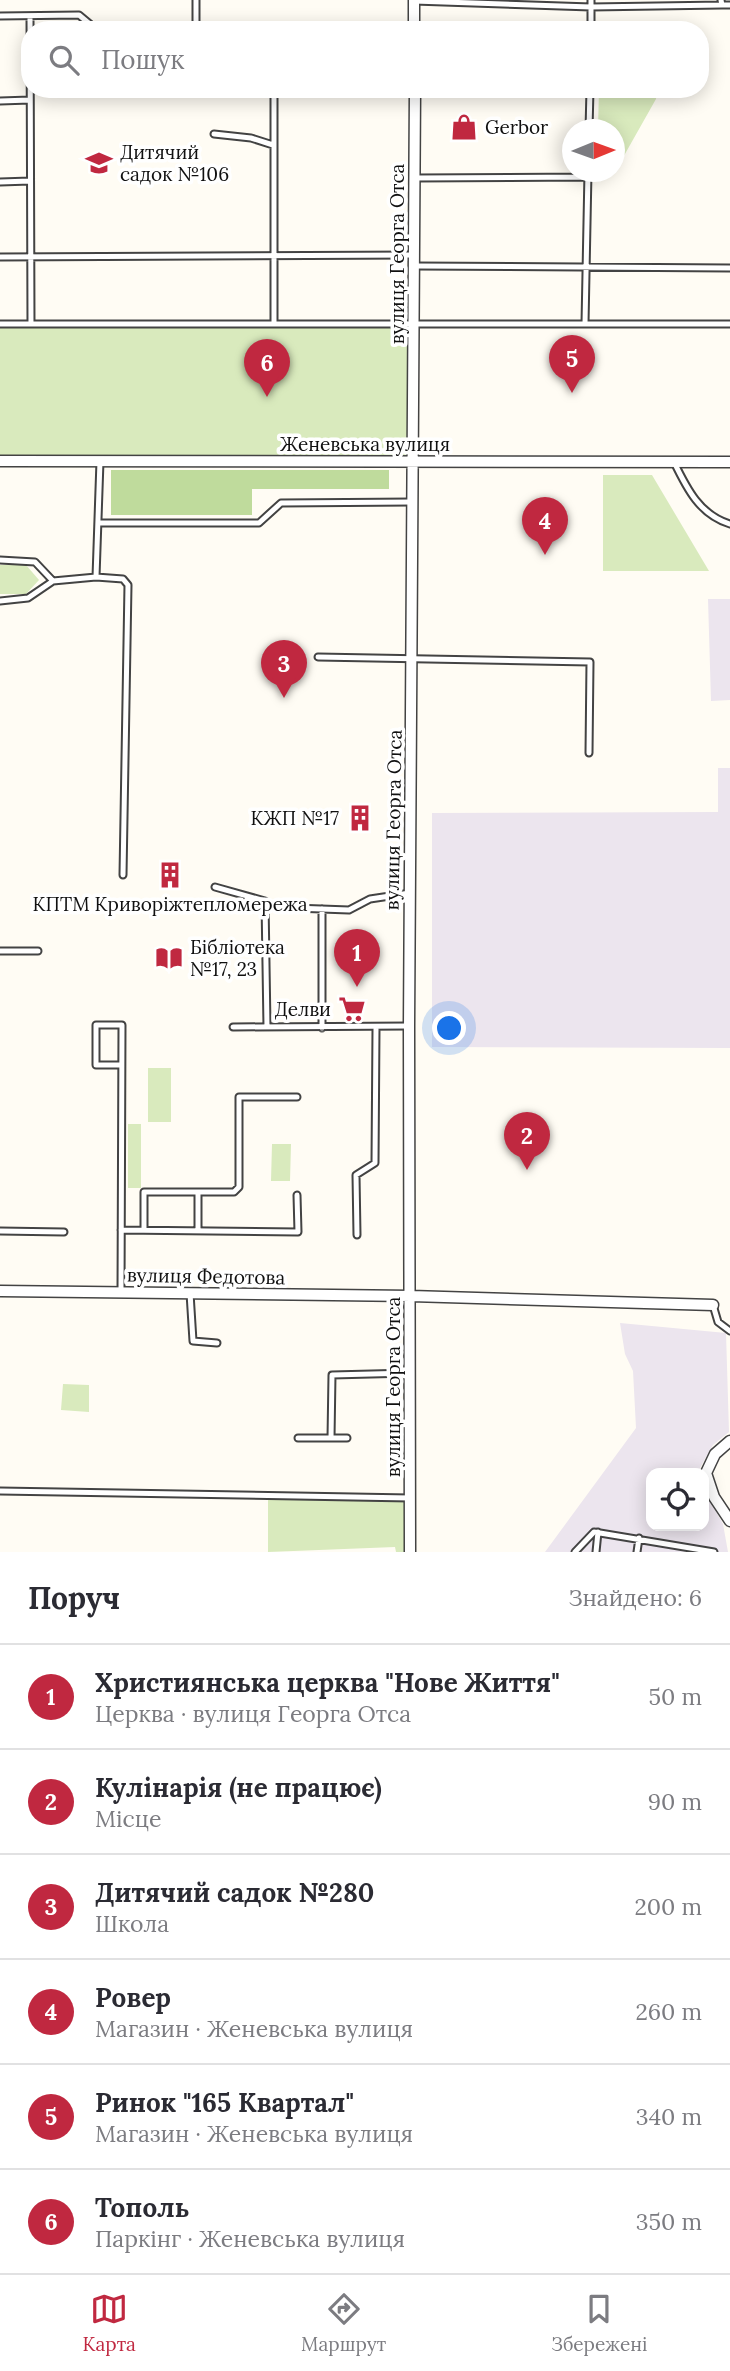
<!DOCTYPE html>
<html lang="uk">
<head>
<meta charset="utf-8">
<style>
  body { margin:0; font-family:Lora,serif; background:#f7f7f7; color:#2b2b33 }
  .controls { position:absolute; right:21px; bottom:21px; display:grid; overflow:hidden; border-radius:14px; box-shadow:0 4px 18px #0003 }
  .controls button { width:63px; height:63px; display:grid; place-items:center; padding:0; border:0; border-bottom:2px solid #e1e1e2; background:#fff; color:#2b2b33; font:35px sans-serif }
  .compass { position:absolute; left:562px; top:119px; width:63px; height:63px; border-radius:50%; background:#fff; box-shadow:0 4px 18px #0003; rotate:89deg }
  .you { position:absolute; left:450px; top:1029px; width:24px; height:24px; margin:-18px; border:5px solid #fff; border-radius:50%; background:#1a73e8; box-shadow:0 0 0 10px #1a73e833 }
  .badge { display:grid; place-items:center; width:46px; height:46px; border-radius:50%; background:#c02840; color:#fff; font-size:23px; font-weight:700 }
  .pin { position:absolute; translate:-50% -58px; filter:drop-shadow(0 2px 4px #0008) }
  .pin::after { content:''; position:absolute; top:37px; width:24px; height:21px; background:inherit; clip-path:polygon(0 0,100% 0,50% 100%) }
  .list { margin:0; padding:0; list-style:none }
  h2 { display:flex; justify-content:space-between; align-items:center; height:91px; margin:0; padding:0 28px; font-size:30px }
  h2 small { font-size:23px; font-weight:400; color:#7c7c81 }
  .list li { display:grid; grid-template-columns:46px 1fr auto; gap:21px; align-items:center; box-sizing:border-box; height:105px; padding:0 28px; border-top:2px solid #e1e1e2 }
  .list b { display:block; font-size:26px; white-space:nowrap }
  .list p { margin:0; font-size:23px; white-space:nowrap; color:#7c7c81 }
  .list em { font-size:23px; font-style:normal; color:#7c7c81 }
  .icon { flex:none; width:38px; height:38px; fill:none; stroke:currentColor; stroke-width:2; stroke-linecap:round; stroke-linejoin:round }
  .map { position:relative; flex:none; width:730px; height:1552px; overflow:hidden }
  .search { position:absolute; background:#fff; box-shadow:0 4px 18px #0003; left:21px; right:21px; top:21px; height:77px; display:flex; align-items:center; gap:18px; box-sizing:border-box; padding:0 24px; border-radius:28px; color:#7c7c81; font-size:26px }
  .sheet { height:721px; background:#fff }
  nav { display:flex; justify-content:space-around; align-items:center; box-sizing:border-box; height:98px; border-top:2px solid #e1e1e2; background:#fff; font-size:19px; color:#7c7c81 }
  nav a { display:grid; justify-items:center; gap:4px }
  nav .on { color:#c02840 }
  .map>svg:first-child { display:block }
</style>
</head>
<body>
<div class="map">
<svg width="730" height="1552" viewBox="0 0 730 1552">
  <rect width="100%" height="100%" fill="#fffcf4"/>
  <path fill="#ece5ee" d="M 708,599 L 730,599 L 730,700 L 711,701 Z
    M 718,768 L 730,768 L 730,1048 L 432,1047 L 432,813 L 718,812 Z
    M 620,1323 L 726,1333 L 729,1432 L 713,1445 L 697,1473 L 651,1473 L 651,1526 L 704,1526 L 704,1490 L 723,1524 L 728,1552 L 545,1552 L 636,1428 L 633,1371 L 625,1354 Z"/>
  <path fill="#d9eabd" d="M 599,21 L 660,22 L 659,30 L 599,30 Z
    M 599,89 L 657,89 L 656,99 L 621,161 L 615,161 L 614,130 L 598,129 Z
    M 0,324 L 414,325 L 415,462 L 0,461 Z
    M 603,475 L 652,475 L 709,571 L 603,571 Z
    M 0,565 L 26,565 L 39,580 L 26,594 L 0,594 Z
    M 148,1068 L 171,1068 L 171,1122 L 148,1122 Z
    M 128,1124 L 141,1124 L 141,1188 L 128,1188 Z
    M 272,1144 L 291,1144 L 290,1181 L 271,1181 Z
    M 63,1384 L 89,1385 L 89,1412 L 61,1410 Z
    M 268,1497 L 410,1498 L 410,1552 L 396,1552 L 395,1547 L 268,1552 Z"/>
  <path fill="#bfdb9c" d="M 111,470 L 389,470 L 389,489 L 252,489 L 252,515 L 111,515 Z"/>
  <g fill="none" stroke-linecap="round" stroke-linejoin="round">
    <g stroke="#434343" stroke-width="9">
      <path id="lane" d="M 196,0 L 196,30
        M 591,0 L 591,30
        M 721,0 L 722,5 L 730,5
        M 414,1 L 591,7 L 722,5
        M 0,16 L 79,15 L 97,30
        M 30,16 L 31,324
        M 257,30 L 259,30
        M 274,89 L 274,323
        M 0,101 L 30,100
        M 589,130 L 590,89
        M 214,134 L 251,138 L 273,145
        M 416,178 L 588,177
        M 0,182 L 30,181
        M 0,257 L 415,255
        M 415,266 L 730,268
        M 0,324 L 730,324
        M 585,324 L 588,172
        M 100,461 L 96,577 L 123,579 L 128,585 L 123,875
        M 674,462 C 687,489 700,515 730,524
        M 98,523 L 259,523 L 281,503 L 412,502
        M 0,560 L 35,562 L 53,581
        M 0,601 L 28,598 L 53,581 L 96,577
        M 318,657 L 590,662 L 589,753
        M 215,887 L 265,901 L 267,1027
        M 266,907 L 349,910 L 370,899 L 410,893
        M 322,909 L 322,1028
        M 0,951 L 38,951
        M 233,1027 L 409,1026
        M 121,1230 L 298,1232 L 297,1195
        M 144,1230 L 144,1192 L 198,1192
        M 0,1231 L 64,1232
        M 198,1231 L 198,1192 L 234,1192 L 239,1187 L 239,1097 L 297,1097
        M 357,1235 L 356,1175 L 375,1163 L 376,1029
        M 121,1293 L 122,1025 L 96,1025 L 96,1065 L 121,1065
        M 190,1293 L 193,1341 L 217,1343
        M 713,1305 L 718,1322 L 730,1331
        M 298,1438 L 347,1438
        M 331,1438 L 332,1375 L 411,1373
        M 0,1491 L 410,1498
        M 575,1552 L 594,1532 L 714,1552
        M 596,1552 L 598,1532
        M 637,1552 L 639,1538"/>
    </g>
    <g stroke="#434343" stroke-width="13">
      <path id="street" d="M 414,0 L 414,30
        M 0,461 L 730,462
        M 0,1291 L 411,1296 L 713,1305
        M 730,1441 L 715,1454 L 706,1473 L 714,1497 L 730,1521
        M 410,1552 L 409,1026 L 415,89"/>
    </g>
    <use href="#lane" stroke="#fff" stroke-width="5"/>
    <use href="#street" stroke="#fff" stroke-width="10"/>
  </g>
  <defs>
    <g id="shop-bare" transform="scale(2.1)"><path d="M-5-2.5h2.3a2.7 3.5 0 0 1 5.4 0H5L5.5 6h-11ZM-1.5-2.5h3a1.5 2.3 0 0 0-3 0Z" fill="#c02840" stroke="#fff" stroke-width="2.5" paint-order="stroke"/></g>
    <g id="school-bare" transform="scale(2.1)"><path d="M0-5L7-2L0 1L-7-2ZM-4 1L0 2.5L4 1V4Q0 6-4 4Z" fill="#c02840" stroke="#fff" stroke-width="2.5" paint-order="stroke"/></g>
    <g id="building-bare" transform="scale(2.1)"><path d="M-4-6H4V6H1V3H-1V6H-4ZM-2.5-4.3h1.7v1.8h-1.7ZM.8-4.3h1.7v1.8H.8ZM-2.5-1h1.7V.8h-1.7ZM.8-1h1.7V.8H.8Z" fill="#c02840" stroke="#fff" stroke-width="2.5" paint-order="stroke"/></g>
    <g id="library-bare" transform="scale(2.1)"><path d="M-6-4Q-3-5.5-.7-3.5V5Q-3 3-6 4ZM6-4Q3-5.5 .7-3.5V5Q3 3 6 4Z" fill="#c02840" stroke="#fff" stroke-width="2.5" paint-order="stroke"/></g>
    <g id="supermarket-bare" transform="scale(2.1)"><path d="M-6-5.5h2.5l.6 2H6L4.5 2H-2.5L-4.4-4H-6ZM-1.5 3.2a1.3 1.3 0 1 0 .1 0ZM3 3.2a1.3 1.3 0 1 0 .1 0Z" fill="#c02840" stroke="#fff" stroke-width="2.5" paint-order="stroke"/></g>
  </defs>
  <g fill-rule="evenodd">
    <use href="#shop-bare" x="464" y="127"/>
    <use href="#school-bare" x="99" y="163"/>
    <use href="#building-bare" x="360" y="818"/>
    <use href="#building-bare" x="170" y="875"/>
    <use href="#library-bare" x="169" y="958"/>
    <use href="#supermarket-bare" x="352" y="1009"/>
  </g>
  <g text-anchor="middle" stroke-width="7" stroke-linejoin="round" paint-order="stroke">
    <g font-size="19" fill="#101010" stroke="#fff" text-anchor="start">
      <text x="485" y="134">Gerbor</text>
      <text x="120" y="159">Дитячий<tspan x="120" dy="22">садок №106</tspan></text>
      <text x="339" y="825" text-anchor="end">КЖП №17</text>
      <text x="170" y="911" text-anchor="middle">КПТМ Криворіжтепломережа</text>
      <text x="190" y="954">Бібліотека<tspan x="190" dy="22">№17, 23</tspan></text>
      <text x="331" y="1016" text-anchor="end">Делви</text>
    </g>
    <g font-size="19" fill="#101010" stroke="#fff">
      <text transform="translate(397 254) rotate(-90)" y="7">вулиця Георга Отса</text>
      <text x="365" y="451">Женевська вулиця</text>
      <text transform="translate(393 820) rotate(-89)" y="7">вулиця Георга Отса</text>
      <text transform="translate(206 1276) rotate(1)" y="7">вулиця Федотова</text>
      <text transform="translate(393 1387) rotate(-90)" y="7">вулиця Георга Отса</text>
    </g>
  </g>
</svg>
<div class="controls">
<button><svg class="icon" aria-label="locate" viewBox="0 0 24 24"><circle cx="12" cy="12" r="6"/><path d="M12 2v4M12 18v4M2 12h4M18 12h4"/></svg></button>
</div>
<svg class="compass" viewBox="-18 -18 36 36"><path d="M0-13l5 13h-10z" fill="#e53935"/><path d="M0 13l5-13h-10z" fill="#7c7c81"/></svg>
<div class="you"></div>
<div class="pin badge" style="left:357px;top:987px">1</div>
<div class="pin badge" style="left:527px;top:1170px">2</div>
<div class="pin badge" style="left:284px;top:698px">3</div>
<div class="pin badge" style="left:545px;top:555px">4</div>
<div class="pin badge" style="left:572px;top:393px">5</div>
<div class="pin badge" style="left:267px;top:397px">6</div>
<div class="search"><svg class="icon" aria-label="search" viewBox="0 0 24 24"><circle cx="10" cy="10" r="6"/><path d="M15 15l6 6"/></svg>Пошук</div>
</div>
<section class="sheet">
<h2>Поруч<small>Знайдено: 6</small></h2>
<ul class="list">
<li><span class="badge">1</span><div><b>Християнська церква &quot;Нове Життя&quot;</b><p>Церква · вулиця Георга Отса</p></div><em>50 m</em></li>
<li><span class="badge">2</span><div><b>Кулінарія (не працює)</b><p>Місце</p></div><em>90 m</em></li>
<li><span class="badge">3</span><div><b>Дитячий садок №280</b><p>Школа</p></div><em>200 m</em></li>
<li><span class="badge">4</span><div><b>Ровер</b><p>Магазин · Женевська вулиця</p></div><em>260 m</em></li>
<li><span class="badge">5</span><div><b>Ринок &quot;165 Квартал&quot;</b><p>Магазин · Женевська вулиця</p></div><em>340 m</em></li>
<li><span class="badge">6</span><div><b>Тополь</b><p>Паркінг · Женевська вулиця</p></div><em>350 m</em></li>
</ul>
</section>
<nav>
<a class="on"><svg class="icon" aria-label="map" viewBox="0 0 24 24"><path d="M3 6l6-2 6 2 6-2v14l-6 2-6-2-6 2zM9 4v14M15 6v14"/></svg>Карта</a>
<a><svg class="icon" aria-label="directions" viewBox="0 0 24 24"><path d="M12 3l9 9-9 9-9-9zM9 14v-3h6M13 9l2 2-2 2"/></svg>Маршрут</a>
<a><svg class="icon" aria-label="saved" viewBox="0 0 24 24"><path d="M7 4h10v16l-5-4-5 4z"/></svg>Збережені</a>
</nav>
</body>
</html>
